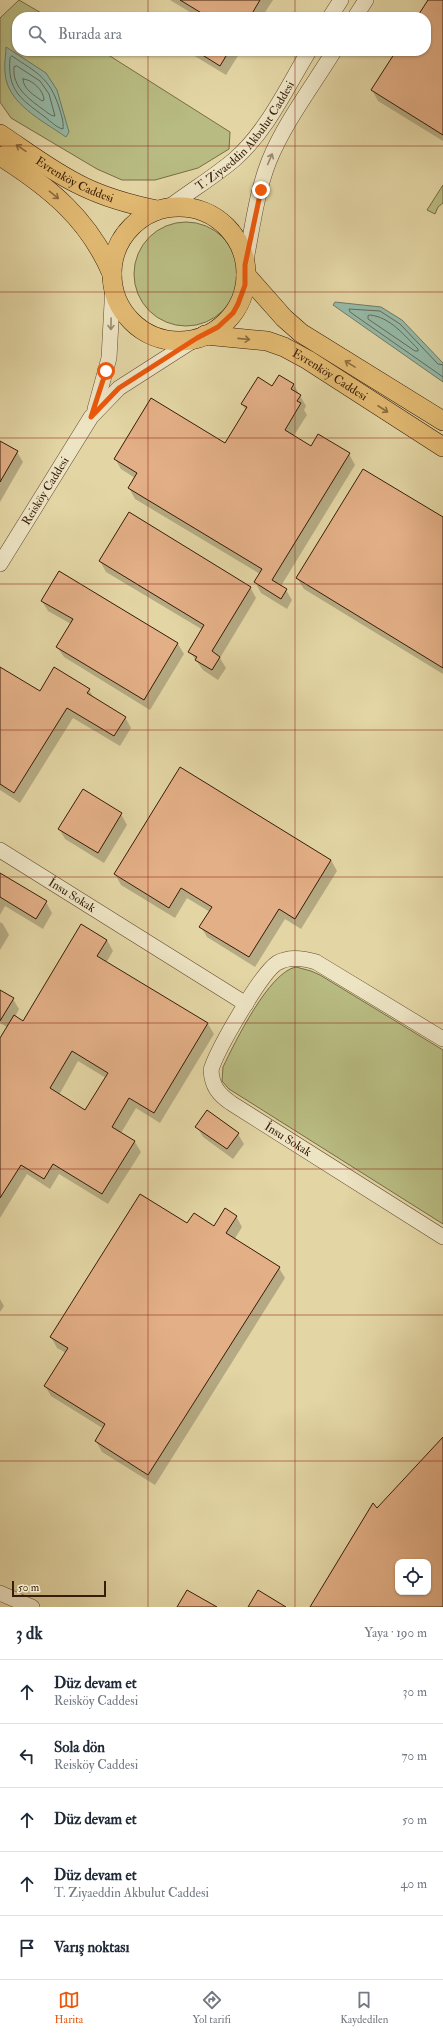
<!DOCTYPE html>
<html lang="tr">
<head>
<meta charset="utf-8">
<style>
  body { margin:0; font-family:"IM FELL Double Pica",serif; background:#f2f2f3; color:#1f2937 }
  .controls { position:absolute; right:12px; bottom:12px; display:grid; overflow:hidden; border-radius:8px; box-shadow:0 1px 3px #0004 }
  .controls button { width:36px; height:36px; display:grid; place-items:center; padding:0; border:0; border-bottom:1px solid #e0e1e3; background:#fff; color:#1f2937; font:20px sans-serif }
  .scale { position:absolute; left:12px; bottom:10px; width:94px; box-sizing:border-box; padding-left:4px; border:2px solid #371c08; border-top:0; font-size:11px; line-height:14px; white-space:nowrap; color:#371c08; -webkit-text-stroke:3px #ede4c4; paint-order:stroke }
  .stop { position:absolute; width:12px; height:12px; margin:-9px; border:3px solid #ea580c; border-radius:50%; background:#fff }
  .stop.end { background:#ea580c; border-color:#fff; box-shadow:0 1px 4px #0008 }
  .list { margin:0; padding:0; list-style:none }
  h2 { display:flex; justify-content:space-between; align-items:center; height:52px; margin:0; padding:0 16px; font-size:17px }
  h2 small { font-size:13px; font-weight:400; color:#747a83 }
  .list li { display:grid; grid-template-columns:26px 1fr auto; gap:12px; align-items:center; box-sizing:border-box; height:64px; padding:0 16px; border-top:1px solid #e0e1e3 }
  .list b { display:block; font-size:15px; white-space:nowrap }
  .list p { margin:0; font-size:13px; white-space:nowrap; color:#747a83 }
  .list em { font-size:13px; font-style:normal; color:#747a83 }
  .icon { flex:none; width:22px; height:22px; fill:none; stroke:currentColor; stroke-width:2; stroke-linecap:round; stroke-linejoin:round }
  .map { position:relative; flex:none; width:443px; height:1607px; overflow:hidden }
  .search { position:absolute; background:#fff; box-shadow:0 1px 3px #0004; left:12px; right:12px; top:12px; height:44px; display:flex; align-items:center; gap:10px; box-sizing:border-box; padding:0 14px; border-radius:16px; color:#747a83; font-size:15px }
  .sheet { height:372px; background:#fff }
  nav { display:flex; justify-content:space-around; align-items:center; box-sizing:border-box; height:56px; border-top:1px solid #e0e1e3; background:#fff; font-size:11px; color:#747a83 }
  nav a { display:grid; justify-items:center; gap:2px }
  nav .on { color:#ea580c }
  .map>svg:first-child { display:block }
</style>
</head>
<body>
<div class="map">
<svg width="443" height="1607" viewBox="0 0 443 1607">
  <rect width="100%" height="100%" fill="#e3d5a4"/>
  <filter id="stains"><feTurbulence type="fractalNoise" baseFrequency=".005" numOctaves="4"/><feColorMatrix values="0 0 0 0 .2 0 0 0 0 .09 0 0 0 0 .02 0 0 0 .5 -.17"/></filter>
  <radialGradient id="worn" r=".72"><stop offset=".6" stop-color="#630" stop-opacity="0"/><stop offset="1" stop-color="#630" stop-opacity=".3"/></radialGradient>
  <path fill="#b8bc82" stroke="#786c45" d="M 19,0 L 48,17 L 17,17 L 17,51 L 102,51 L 230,132 L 229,149 L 198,168 L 155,180 L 122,180 L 97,169 L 11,118 L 0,102 L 0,18 Z
    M 443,185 L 443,203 L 438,207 L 435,214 L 427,210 Z
    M134 274a52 52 0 1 1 104 0a52 52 0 1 1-104 0Z
    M 296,967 L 311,971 L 320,975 L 443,1050 L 443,1224 L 229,1089 L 222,1081 L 223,1067 C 235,1042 269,972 296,967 Z"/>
  <path fill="#95b9a7" stroke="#6f7a67" d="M 6,47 L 46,73 L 57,90 L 69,132 L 66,137 C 43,121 6,103 5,72 C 4,63 6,55 6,47 Z
    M 335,302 L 381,307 L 402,320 L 443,363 L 443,382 L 333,305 Z"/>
  <path fill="#0003" fill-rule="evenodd" d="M 170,0 L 273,0 L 262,17 L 198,17 Z
    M 429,0 L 443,0 L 443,141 L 378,101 L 372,90 L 397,51 L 426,51 L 426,17 L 418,17 Z
    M 191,51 L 241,51 L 226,75 L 193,55 Z
    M 279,376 L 294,385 L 306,406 L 304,410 L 307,415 L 293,437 L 311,448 L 349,454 L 355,465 L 281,586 L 286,590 L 292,600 L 287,609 L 261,593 L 255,582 L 260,574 L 135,499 L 129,488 L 135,478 L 121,469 L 115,459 L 226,444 L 246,410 L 242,404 L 273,387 Z
    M 0,442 L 17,452 L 23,462 L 0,502 Z
    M 443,518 L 443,674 L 304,589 L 297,578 Z
    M 100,561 L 250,587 L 256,598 L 220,658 L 226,668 L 218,680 L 203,670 L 190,652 L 203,630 L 106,572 Z
    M 59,572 L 178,644 L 184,654 L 150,710 L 64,657 L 57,647 L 71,624 L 48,611 L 42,601 Z
    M 0,668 L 40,692 L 89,690 L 94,698 L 125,717 L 131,728 L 120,746 L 73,718 L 20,803 L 0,790 Z
    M 121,814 L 127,825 L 104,863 L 65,839 L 59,829 Z
    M 331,860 L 337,871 L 301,929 L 285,919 L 255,967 L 207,937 L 201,927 L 210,912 L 187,898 L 175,918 L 121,885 L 115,874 Z
    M 0,874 L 46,902 L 52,913 L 43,929 L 5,906 L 0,915 Z
    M 0,922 L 3,924 L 9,935 L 0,950 Z
    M 107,940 L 113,951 L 106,963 L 208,1024 L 214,1034 L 160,1123 L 136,1108 L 121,1133 L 135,1142 L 141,1152 L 108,1204 L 59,1174 L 50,1189 L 27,1174 L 0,1218 L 0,1040 L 7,1027 L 0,1023 L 0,991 L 13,999 L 19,1009 L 15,1017 L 23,1022 ZM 78,1061 L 106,1078 L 86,1111 L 59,1095 Z
    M 197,1127 L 238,1134 L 244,1144 L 233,1159 L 203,1137 Z
    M 236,1216 L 242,1227 L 234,1240 L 279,1268 L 285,1278 L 155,1485 L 102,1452 L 96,1441 L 104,1429 L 51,1396 L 45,1386 L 66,1353 L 57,1348 L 51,1337 L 214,1227 Z
    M 0,1299 L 4,1306 L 0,1312 Z"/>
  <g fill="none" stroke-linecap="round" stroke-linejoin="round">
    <path stroke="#666a58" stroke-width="1" d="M 12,56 C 37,73 49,77 59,107 C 61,114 64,122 63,129 C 57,128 50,121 45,117 C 21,99 7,91 10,58 Z
      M 17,66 L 40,81 L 49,94 L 55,116 C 50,116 46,111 41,108 C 28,98 12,87 14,67 Z
      M 23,79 C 32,79 44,91 44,100 L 42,101 C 34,95 23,89 23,79 Z
      M 370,315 C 390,317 404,335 418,349 L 418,351 L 415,351 L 368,319 L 368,316 Z
      M 443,365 L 438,364 L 400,324 L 380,311 L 349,309 L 350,312 L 443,377"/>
  </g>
  <path fill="#e3af86" stroke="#371c08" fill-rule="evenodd" d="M 180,0 L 260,0 L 250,17 L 208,17 Z
    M 428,0 L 443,0 L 443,135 L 371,90 L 396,51 L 426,51 L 426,17 L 417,17 Z
    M 196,51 L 229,51 L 220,66 Z
    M 279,375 L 294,384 L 291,389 L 301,395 L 297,401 L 301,403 L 285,430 L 311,446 L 318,434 L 350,453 L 272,580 L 287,589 L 281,599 L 254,582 L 262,569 L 128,488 L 137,473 L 114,459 L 151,398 L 225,443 L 247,407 L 241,404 L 258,377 L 272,386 Z
    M 0,441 L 18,451 L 0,482 Z
    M 363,469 L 443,517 L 443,668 L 296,578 Z
    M 129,512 L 251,587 L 212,651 L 220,657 L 212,670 L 195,660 L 197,657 L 188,652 L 204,625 L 99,561 Z
    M 59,571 L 178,643 L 144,700 L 56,647 L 73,619 L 41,601 Z
    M 0,667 L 40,691 L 54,667 L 90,689 L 87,693 L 126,717 L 114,736 L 67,708 L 14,793 L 0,784 Z
    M 180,767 L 331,860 L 295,919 L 279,909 L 249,957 L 199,927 L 212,907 L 181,888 L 169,908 L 114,874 Z
    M 83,789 L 122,813 L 98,853 L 58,829 Z
    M 0,873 L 47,901 L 36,919 L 0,897 Z
    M 81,924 L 107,940 L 97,956 L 208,1023 L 154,1113 L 129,1098 L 112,1127 L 135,1141 L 102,1194 L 53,1164 L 44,1179 L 21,1165 L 0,1198 L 0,1038 L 14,1015 L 23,1021 ZM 72,1051 L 108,1073 L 85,1110 L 50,1088 Z
    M 0,990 L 14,998 L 0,1021 Z
    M 207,1110 L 239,1133 L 227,1149 L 195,1127 Z
    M 140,1194 L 187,1223 L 194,1213 L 214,1226 L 225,1208 L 237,1216 L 226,1233 L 280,1267 L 148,1475 L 95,1441 L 105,1424 L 44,1386 L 68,1348 L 50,1337 Z
    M 443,1437 L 443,1607 L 310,1607 L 373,1503 L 377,1508 ZM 398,1562 L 428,1562 L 428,1592 L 398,1592 Z
    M 187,1590 L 217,1607 L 177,1607 Z
    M 258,1590 L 286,1607 L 248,1607 Z"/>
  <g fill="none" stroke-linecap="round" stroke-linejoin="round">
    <g stroke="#624a2f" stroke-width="16">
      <g id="minor">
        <path d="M 330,17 L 341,0"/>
        <path d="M 355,17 L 366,0"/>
        <path id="s1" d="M 168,208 C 190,191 214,177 235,159 C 267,131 287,87 309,51"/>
        <path d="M 245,265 C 252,231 256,194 269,161 C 285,122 312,87 334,51"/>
        <path d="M 95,409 L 109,358 L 113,285"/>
        <path id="s2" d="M 0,564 L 91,417 L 119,388 L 197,338"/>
        <path id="s3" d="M 0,850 L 246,1004"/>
        <path id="s4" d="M 443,1039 L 316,962 C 303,958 289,956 277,963 C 261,973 217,1050 211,1070 C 212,1086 218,1094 231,1103 L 443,1237"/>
        <path d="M 0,1593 L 32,1607"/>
      </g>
    </g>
    <g stroke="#371c08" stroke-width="20">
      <g id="major">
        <path id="s5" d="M 0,134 C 27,152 54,173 84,187 C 107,198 133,205 157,210"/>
        <path d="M 0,156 C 49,187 89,219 112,274"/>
        <circle cx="179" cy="274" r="67"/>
        <path d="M 246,275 L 284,318 L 301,333 L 443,421"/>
        <path id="s6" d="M 205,335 L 267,341 L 284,347 L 308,360 L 443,447"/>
      </g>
    </g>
    <use href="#minor" stroke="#ede4c4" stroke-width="15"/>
    <use href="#major" stroke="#e2ba72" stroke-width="19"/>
  </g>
  <defs><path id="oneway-shaft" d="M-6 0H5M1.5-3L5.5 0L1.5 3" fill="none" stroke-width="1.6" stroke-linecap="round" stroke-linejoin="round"/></defs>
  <g stroke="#8c6b3d">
    <use href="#oneway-shaft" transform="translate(21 148) rotate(-146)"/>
    <use href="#oneway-shaft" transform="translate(54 195) rotate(39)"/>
    <use href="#oneway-shaft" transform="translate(244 339) rotate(6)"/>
    <use href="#oneway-shaft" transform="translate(350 364) rotate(-148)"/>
    <use href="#oneway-shaft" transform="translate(383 409) rotate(33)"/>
  </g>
  <g stroke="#9b8a6f">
    <use href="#oneway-shaft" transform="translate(270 159) rotate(-67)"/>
    <use href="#oneway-shaft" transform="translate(111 324) rotate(91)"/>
  </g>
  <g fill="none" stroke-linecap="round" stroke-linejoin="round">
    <path stroke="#ea580c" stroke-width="5" d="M 106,371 L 91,417 L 119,388 L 197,338 L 218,327 L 233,313 L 238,304 L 245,285 L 245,265 L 261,190"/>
  </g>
  <path fill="none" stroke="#8f2418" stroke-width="1" stroke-opacity="0.55" d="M 148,0 L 148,17M 295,0 L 295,17M 148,51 L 148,1607M 295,51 L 295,1607M 0,146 L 443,146M 0,292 L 443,292M 0,438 L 443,438M 0,584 L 443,584M 0,730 L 443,730M 0,877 L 443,877M 0,1023 L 443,1023M 0,1169 L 443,1169M 0,1315 L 443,1315M 0,1461 L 443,1461"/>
  <g text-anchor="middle" stroke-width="3.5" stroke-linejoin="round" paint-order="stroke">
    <g font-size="12" fill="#371c08" stroke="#ede4c4">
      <text dy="4" stroke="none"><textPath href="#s1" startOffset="107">T. Ziyaeddin Akbulut Caddesi</textPath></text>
      <text dy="4" stroke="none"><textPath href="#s5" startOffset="88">Evrenköy Caddesi</textPath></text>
      <text dy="4" stroke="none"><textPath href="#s6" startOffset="134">Evrenköy Caddesi</textPath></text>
      <text dy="4" stroke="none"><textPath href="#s2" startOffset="86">Reisköy Caddesi</textPath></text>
      <text dy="4" stroke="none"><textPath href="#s3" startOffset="85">İnsu Sokak</textPath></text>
      <text dy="4" stroke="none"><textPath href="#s4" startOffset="423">İnsu Sokak</textPath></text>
    </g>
  </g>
  <rect width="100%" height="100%" filter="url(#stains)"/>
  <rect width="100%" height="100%" fill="url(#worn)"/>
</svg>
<div class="controls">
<button><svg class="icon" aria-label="locate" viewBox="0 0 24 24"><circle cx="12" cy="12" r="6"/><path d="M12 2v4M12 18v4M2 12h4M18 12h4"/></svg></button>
</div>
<div class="scale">50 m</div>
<div class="stop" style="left:106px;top:371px"></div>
<div class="stop end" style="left:261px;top:190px"></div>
<div class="search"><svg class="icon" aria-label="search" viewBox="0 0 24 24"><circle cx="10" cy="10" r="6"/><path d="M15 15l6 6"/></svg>Burada ara</div>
</div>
<section class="sheet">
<h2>3 dk<small>Yaya · 190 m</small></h2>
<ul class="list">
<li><svg class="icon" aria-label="ahead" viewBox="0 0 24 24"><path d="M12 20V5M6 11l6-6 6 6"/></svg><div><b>Düz devam et</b><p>Reisköy Caddesi</p></div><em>30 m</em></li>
<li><svg class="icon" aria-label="left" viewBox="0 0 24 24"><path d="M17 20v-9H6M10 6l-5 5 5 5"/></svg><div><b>Sola dön</b><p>Reisköy Caddesi</p></div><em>70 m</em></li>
<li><svg class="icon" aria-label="ahead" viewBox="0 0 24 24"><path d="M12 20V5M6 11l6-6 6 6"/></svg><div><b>Düz devam et</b></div><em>50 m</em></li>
<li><svg class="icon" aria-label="ahead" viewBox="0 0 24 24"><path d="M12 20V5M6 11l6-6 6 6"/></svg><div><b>Düz devam et</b><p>T. Ziyaeddin Akbulut Caddesi</p></div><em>40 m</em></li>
<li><svg class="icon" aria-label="arrive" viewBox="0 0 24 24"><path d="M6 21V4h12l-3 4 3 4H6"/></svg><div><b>Varış noktası</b></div></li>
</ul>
</section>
<nav>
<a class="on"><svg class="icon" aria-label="map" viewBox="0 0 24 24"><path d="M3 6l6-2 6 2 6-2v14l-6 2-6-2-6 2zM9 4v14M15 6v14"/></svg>Harita</a>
<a><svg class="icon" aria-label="directions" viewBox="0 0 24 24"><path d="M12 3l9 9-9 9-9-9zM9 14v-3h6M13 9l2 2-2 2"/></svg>Yol tarifi</a>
<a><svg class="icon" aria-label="saved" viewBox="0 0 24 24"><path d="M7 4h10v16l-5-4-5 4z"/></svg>Kaydedilen</a>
</nav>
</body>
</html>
